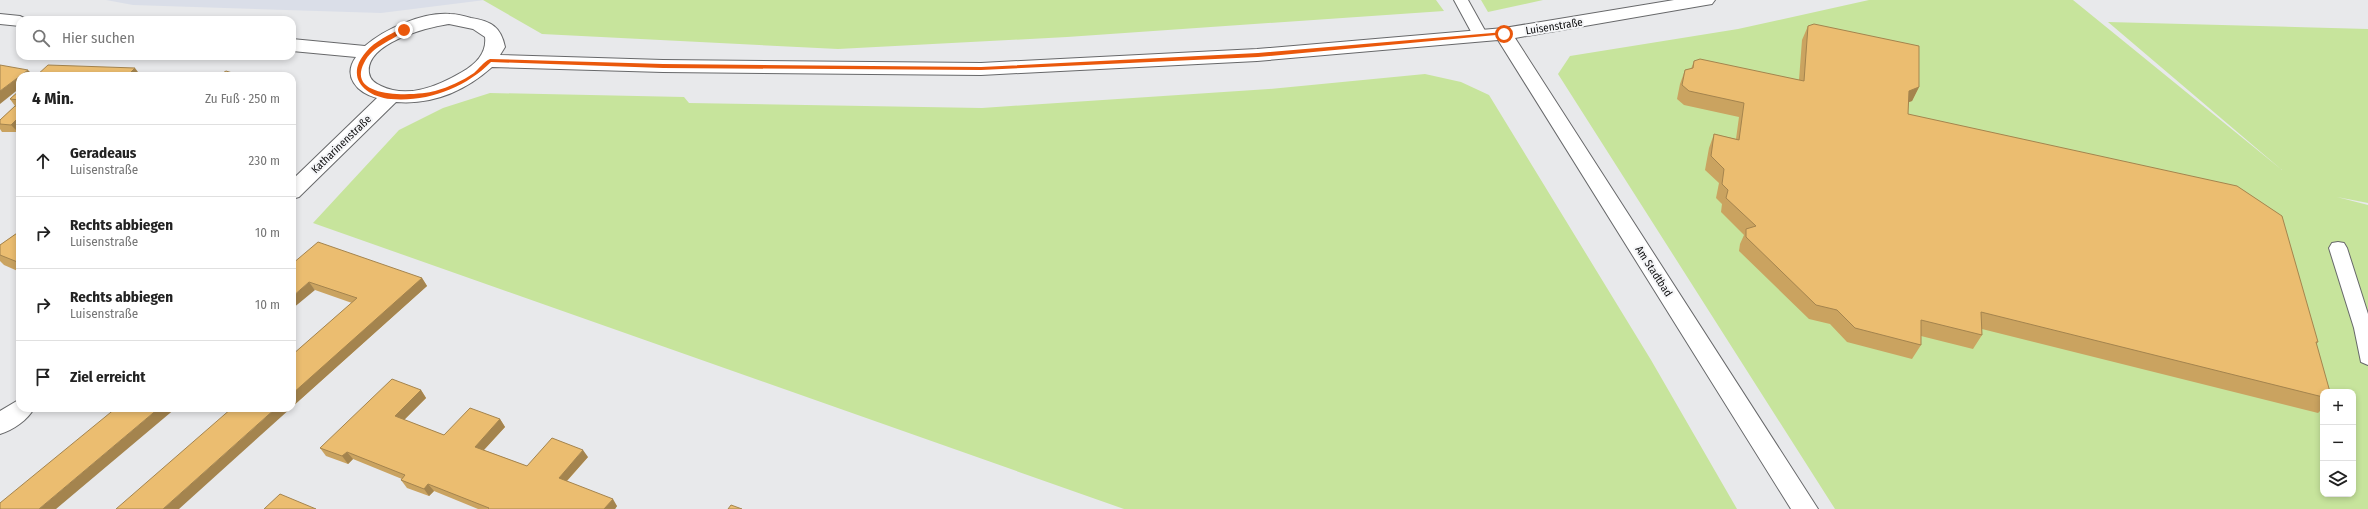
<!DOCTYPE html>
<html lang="de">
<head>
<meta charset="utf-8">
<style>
  body { margin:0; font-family:"Fira Sans Condensed",sans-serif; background:#f6f6f6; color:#222 }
  .controls { position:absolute; right:12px; bottom:12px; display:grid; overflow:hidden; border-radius:8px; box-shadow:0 2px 6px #0003 }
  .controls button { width:36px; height:36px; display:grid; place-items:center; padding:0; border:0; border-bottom:1px solid #e0e0e0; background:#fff; color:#222; font:20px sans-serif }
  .stop { position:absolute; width:12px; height:12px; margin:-9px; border:3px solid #ea580c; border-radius:50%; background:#fff }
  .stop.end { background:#ea580c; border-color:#fff; box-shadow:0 1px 4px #0008 }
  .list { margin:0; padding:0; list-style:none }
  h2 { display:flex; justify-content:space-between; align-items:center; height:52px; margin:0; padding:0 16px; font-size:17px }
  h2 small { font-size:13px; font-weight:400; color:#767676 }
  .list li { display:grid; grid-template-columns:26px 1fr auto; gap:12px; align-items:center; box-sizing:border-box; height:72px; padding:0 16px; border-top:1px solid #e0e0e0 }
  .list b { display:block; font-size:15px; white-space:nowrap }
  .list p { margin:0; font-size:13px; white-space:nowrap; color:#767676 }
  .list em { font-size:13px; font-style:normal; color:#767676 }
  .icon { flex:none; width:22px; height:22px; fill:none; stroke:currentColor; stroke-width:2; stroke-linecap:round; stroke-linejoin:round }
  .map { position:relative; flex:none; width:2368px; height:509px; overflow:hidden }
  .search { position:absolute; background:#fff; box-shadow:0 2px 6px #0003; left:16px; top:16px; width:280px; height:44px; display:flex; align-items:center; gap:10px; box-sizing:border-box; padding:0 14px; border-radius:12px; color:#767676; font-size:15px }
  .panel { position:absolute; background:#fff; box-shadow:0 2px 6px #0003; left:16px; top:72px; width:280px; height:340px; border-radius:12px }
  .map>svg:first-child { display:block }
</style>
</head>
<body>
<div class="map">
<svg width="2368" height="509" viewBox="0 0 2368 509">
  <rect width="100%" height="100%" fill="#e8e9eb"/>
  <path fill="#dadee8" d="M 106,0 L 485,0 L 381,13 L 133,5 Z"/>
  <path fill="#c7e49c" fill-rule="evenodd" d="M 483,0 L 1436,0 L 1444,11 L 1067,37 L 838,49 L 542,34 Z
    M 1481,0 L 1543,0 L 1488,12 Z
    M 1869,0 L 2073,0 L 2282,170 L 2108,22 L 2368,29 L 2368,203 L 2337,197 L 2368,205 L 2368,509 L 1835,509 L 1558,74 L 1570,56 L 1738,29 ZM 2323,392 L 2353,392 L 2353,494 L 2323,494 Z
    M 1425,74 L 1461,82 L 1489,95 L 1651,360 L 1737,509 L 1124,509 L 313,223 L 399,130 L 443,108 L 490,93 L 684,97 L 689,103 L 982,108 L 1269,89 Z"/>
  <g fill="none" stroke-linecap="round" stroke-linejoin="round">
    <g stroke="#67686a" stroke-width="2">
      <path id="lane" d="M 1454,0 L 1468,0 L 1488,36 L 1485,39 L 1475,39 Z
        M 2338,242 L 2344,243 L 2347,248 L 2368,314 L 2368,365 L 2361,362 L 2354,328 L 2329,248 L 2332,243 Z"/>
    </g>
    <g stroke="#67686a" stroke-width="2">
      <path id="street" d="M 1674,0 L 1715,0 L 1712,4 L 1706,5 L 1515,38 L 1818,509 L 1791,509 L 1498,40 L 1257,61 L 981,75 L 663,72 L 492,67 C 465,91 432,105 396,102 L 299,197 L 292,199 L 292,180 L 377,98 C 357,93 342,76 356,57 L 292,51 L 292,39 L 365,46 C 385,29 422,12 450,14 C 457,14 464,16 471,18 C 491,21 501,27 505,47 L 500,55 L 663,60 L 981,63 L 1257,49 L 1504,28 ZM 449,24 L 473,29 L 485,37 C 487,53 476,64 462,72 C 438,86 408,99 381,86 C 375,83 370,80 369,73 C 365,43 428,27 449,24 Z
        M 0,14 L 20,16 L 28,20 L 20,20 L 20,26 L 0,24 Z
        M 20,399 L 20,408 L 34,408 C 28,420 13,430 0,434 L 0,411 Z"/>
    </g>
    <use href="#lane" fill="#fff" fill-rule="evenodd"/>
    <use href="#street" fill="#fff" fill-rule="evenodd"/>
  </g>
  <path fill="#caa360" d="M 1808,26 L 1919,87 L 1912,101 L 1908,102 L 1908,114 L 2318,342 L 2316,344 L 2323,392 L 2323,408 L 2318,413 L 1982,329 L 1982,335 L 1973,349 L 1921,336 L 1921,345 L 1912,359 L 1847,342 L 1830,324 L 1809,319 L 1739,251 L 1740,244 L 1744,235 L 1721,212 L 1722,204 L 1716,198 L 1719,183 L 1705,170 L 1709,148 L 1714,134 L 1736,139 L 1739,117 L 1684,105 L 1677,99 L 1680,84 L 1685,70 L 1691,69 L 1694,61 L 1799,80 L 1802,40 Z
    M 20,90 L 20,130 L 18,132 L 2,132 L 0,129 L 0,120 L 15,106 L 10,99 Z
    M 20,231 L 20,272 L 4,265 L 0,261 L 0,245 Z
    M 292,264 L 422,278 L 427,286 L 292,407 L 292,355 L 352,303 L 315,290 Z
    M 421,390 L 426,398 L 404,420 L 444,435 L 500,419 L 505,427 L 484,450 L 527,466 L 588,457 L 567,481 L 617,506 L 615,509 L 478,509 L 434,491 L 429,496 L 407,488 L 401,480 L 402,479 L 353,459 L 348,464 L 326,456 L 320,448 Z"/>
  <path fill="#a4844e" d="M 135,68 L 141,76 L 127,76 Z
    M 28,70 L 34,76 L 20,76 L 20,88 L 0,104 L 0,91 Z
    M 1919,87 L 1912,101 L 1901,105 L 1909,91 Z
    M 20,116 L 20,130 L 18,132 L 11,125 Z
    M 422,278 L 427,286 L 292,407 L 292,394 Z
    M 309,282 L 315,290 L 292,309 L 292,297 Z
    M 421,390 L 426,398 L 400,424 L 395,416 Z
    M 159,408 L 176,408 L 56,509 L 39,509 Z
    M 276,408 L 291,408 L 179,509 L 163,509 Z
    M 500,419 L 505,427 L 480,454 L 475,447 Z
    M 583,450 L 588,457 L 563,485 L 559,478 Z
    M 347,452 L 353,459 L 348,464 L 342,456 Z
    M 428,484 L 434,491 L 429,496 L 424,489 Z
    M 613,499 L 617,506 L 615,509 L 604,509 Z"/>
  <path fill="#ebbd70" stroke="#a4844e" d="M 1814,24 L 1919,46 L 1919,87 L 1909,91 L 1908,114 L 2237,186 L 2282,216 L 2318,342 L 2316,342 L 2330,392 L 2323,392 L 2323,397 L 1981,312 L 1982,335 L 1921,320 L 1921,345 L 1855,328 L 1837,310 L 1816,305 L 1746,237 L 1746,229 L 1756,226 L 1726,198 L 1728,190 L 1722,184 L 1724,169 L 1711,156 L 1714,134 L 1739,140 L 1744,103 L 1689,91 L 1682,85 L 1685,70 L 1693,68 L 1694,61 L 1700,59 L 1804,81 L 1808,26 Z
    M 0,65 L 28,70 L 0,91 Z
    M 48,65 L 135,68 L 127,76 L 36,76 Z
    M 226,71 L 242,76 L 218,76 Z
    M 20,90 L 20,100 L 10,99 Z
    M 15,106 L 20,106 L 20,116 L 11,125 L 0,124 L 0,120 Z
    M 20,231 L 20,263 L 0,255 L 0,245 Z
    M 318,242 L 422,278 L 292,394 L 292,355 L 357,298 L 309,282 L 292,297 L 292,264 Z
    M 392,379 L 421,390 L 395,416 L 444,435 L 470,408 L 500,419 L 475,447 L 527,466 L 552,438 L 583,450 L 559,478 L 613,499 L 604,509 L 488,509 L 489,508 L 428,484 L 424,489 L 401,480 L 405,475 L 347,452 L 342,456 L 320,448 Z
    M 116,408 L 159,408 L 39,509 L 0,509 L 0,503 Z
    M 232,408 L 276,408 L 163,509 L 116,509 Z
    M 280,494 L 316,509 L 264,509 Z
    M 731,505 L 742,509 L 728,509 Z"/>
  <path fill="#ea580c" d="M 402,28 L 406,30 C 392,41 373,45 364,63 C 345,100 417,96 435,91 C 449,87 462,81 474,73 C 479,69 483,62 490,59 L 663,64 L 981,67 L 1258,53 L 1504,32 L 1507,34 L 1258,57 L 981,70 L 663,68 L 491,62 C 465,88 428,102 391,99 C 363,96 345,76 366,52 C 375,41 389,35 402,28 Z"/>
  <g text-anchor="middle" stroke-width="4" stroke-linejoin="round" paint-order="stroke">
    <g font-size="11" fill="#0f0f10" stroke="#f5f6f8">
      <text transform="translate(1554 26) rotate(-9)" y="4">Luisenstraße</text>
      <text transform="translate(341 144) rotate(-44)" y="4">Katharinenstraße</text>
      <text transform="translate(1654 271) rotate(57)" y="4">Am Stadtbad</text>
    </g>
  </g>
</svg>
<div class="controls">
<button>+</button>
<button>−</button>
<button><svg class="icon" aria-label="layers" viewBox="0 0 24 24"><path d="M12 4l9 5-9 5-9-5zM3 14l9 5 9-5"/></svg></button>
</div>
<div class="stop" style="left:1504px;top:34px"></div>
<div class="stop end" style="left:404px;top:30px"></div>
<div class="search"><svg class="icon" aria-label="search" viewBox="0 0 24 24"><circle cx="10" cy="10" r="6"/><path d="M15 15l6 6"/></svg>Hier suchen</div>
<section class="panel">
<h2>4 Min.<small>Zu Fuß · 250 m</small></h2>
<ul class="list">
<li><svg class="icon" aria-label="ahead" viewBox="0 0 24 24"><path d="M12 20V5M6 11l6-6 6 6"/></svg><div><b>Geradeaus</b><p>Luisenstraße</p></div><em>230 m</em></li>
<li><svg class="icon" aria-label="right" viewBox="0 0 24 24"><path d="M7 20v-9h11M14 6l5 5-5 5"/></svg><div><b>Rechts abbiegen</b><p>Luisenstraße</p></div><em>10 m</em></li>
<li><svg class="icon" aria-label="right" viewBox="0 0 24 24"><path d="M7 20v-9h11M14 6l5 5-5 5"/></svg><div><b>Rechts abbiegen</b><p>Luisenstraße</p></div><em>10 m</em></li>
<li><svg class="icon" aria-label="arrive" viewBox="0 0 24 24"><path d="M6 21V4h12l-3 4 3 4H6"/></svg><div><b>Ziel erreicht</b></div></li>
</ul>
</section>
</div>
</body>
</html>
